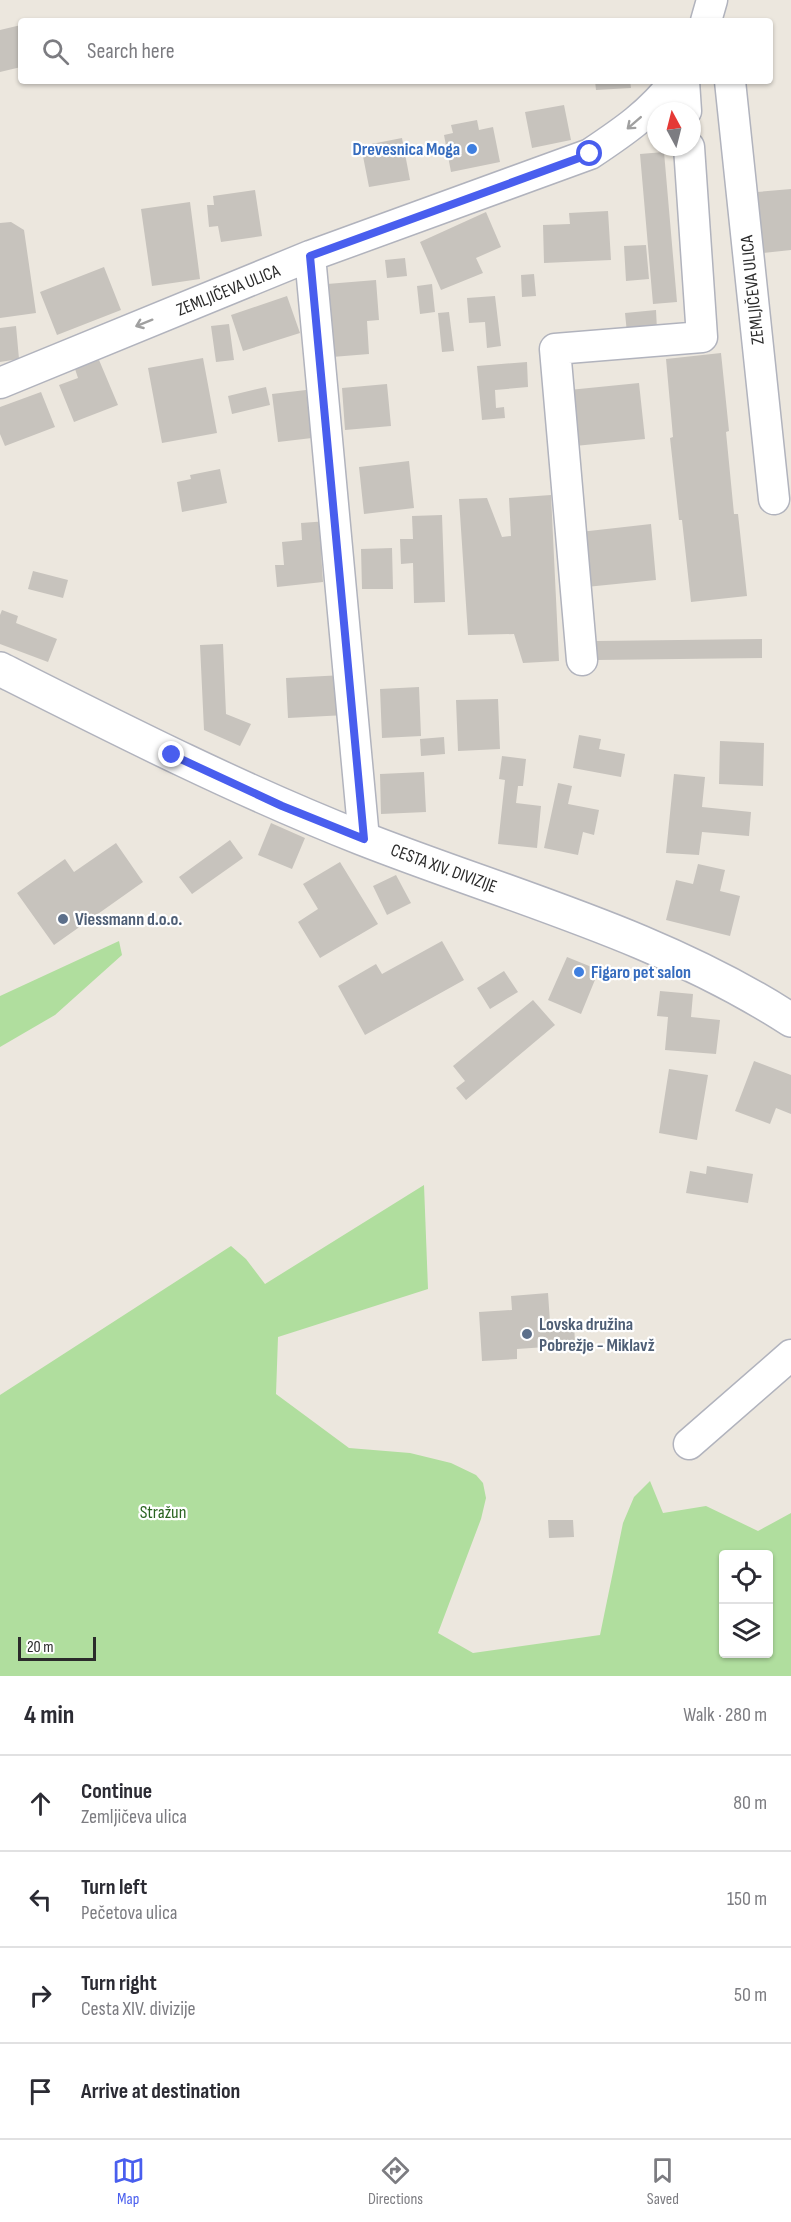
<!DOCTYPE html>
<html lang="en">
<head>
<meta charset="utf-8">
<style>
  body { margin:0; font-family:"Sofia Sans Condensed",sans-serif; background:#f7f7f7; color:#2b2b33 }
  .controls { position:absolute; right:18px; bottom:18px; display:grid; overflow:hidden; border-radius:6px; box-shadow:0 2px 4px #0004 }
  .controls button { width:54px; height:54px; display:grid; place-items:center; padding:0; border:0; border-bottom:2px solid #e1e1e2; background:#fff; color:#2b2b33; font:30px sans-serif }
  .compass { position:absolute; left:647px; top:102px; width:54px; height:54px; border-radius:50%; background:#fff; box-shadow:0 2px 4px #0004; rotate:353deg }
  .scale { position:absolute; left:18px; bottom:15px; width:78px; box-sizing:border-box; padding-left:6px; border:3px solid #2b2b2b; border-top:0; font-size:16px; line-height:21px; white-space:nowrap; color:#2b2b2b; -webkit-text-stroke:4px #fff; paint-order:stroke }
  .stop { position:absolute; width:18px; height:18px; margin:-14px; border:4px solid #495eee; border-radius:50%; background:#fff }
  .stop.end { background:#495eee; border-color:#fff; box-shadow:0 2px 6px #0008 }
  .list { margin:0; padding:0; list-style:none }
  h2 { display:flex; justify-content:space-between; align-items:center; height:78px; margin:0; padding:0 24px; font-size:26px }
  h2 small { font-size:20px; font-weight:400; color:#7c7c81 }
  .list li { display:grid; grid-template-columns:39px 1fr auto; gap:18px; align-items:center; box-sizing:border-box; height:96px; padding:0 24px; border-top:2px solid #e1e1e2 }
  .list b { display:block; font-size:22px; white-space:nowrap }
  .list p { margin:0; font-size:20px; white-space:nowrap; color:#7c7c81 }
  .list em { font-size:20px; font-style:normal; color:#7c7c81 }
  .icon { flex:none; width:33px; height:33px; fill:none; stroke:currentColor; stroke-width:2; stroke-linecap:round; stroke-linejoin:round }
  .map { position:relative; flex:none; width:791px; height:1676px; overflow:hidden }
  .search { position:absolute; background:#fff; box-shadow:0 2px 4px #0004; left:18px; right:18px; top:18px; height:66px; display:flex; align-items:center; gap:15px; box-sizing:border-box; padding:0 21px; border-radius:6px; color:#7c7c81; font-size:22px }
  .sheet { height:462px; background:#fff }
  nav { display:flex; justify-content:space-around; align-items:center; box-sizing:border-box; height:84px; border-top:2px solid #e1e1e2; background:#fff; font-size:16px; color:#7c7c81 }
  nav a { display:grid; justify-items:center; gap:3px }
  nav .on { color:#495eee }
  .map>svg:first-child { display:block }
</style>
</head>
<body>
<div class="map">
<svg width="791" height="1676" viewBox="0 0 791 1676">
  <rect width="100%" height="100%" fill="#ece7de"/>
  <path fill="#b0de9e" fill-rule="evenodd" d="M 119,941 L 122,955 L 55,1015 L 0,1047 L 0,996 Z
    M 424,1185 L 428,1289 L 278,1337 L 276,1394 L 349,1448 L 410,1453 L 451,1463 L 476,1475 L 483,1483 L 486,1498 L 481,1519 L 438,1633 L 473,1653 L 600,1635 L 623,1523 L 634,1497 L 650,1481 L 663,1513 L 706,1506 L 758,1531 L 791,1513 L 791,1676 L 0,1676 L 0,1395 L 231,1246 L 246,1259 L 265,1284 ZM 724,1554 L 768,1554 L 768,1654 L 724,1654 Z"/>
  <path fill="#c7c3bd" d="M 21,25 L 21,67 L 0,72 L 0,30 Z
    M 595,81 L 630,81 L 631,88 L 596,90 Z
    M 564,105 L 571,140 L 532,148 L 525,112 Z
    M 477,120 L 479,130 L 493,127 L 500,162 L 451,172 L 444,135 L 453,133 L 451,125 Z
    M 402,138 L 410,180 L 369,187 L 361,146 Z
    M 664,152 L 677,302 L 653,304 L 640,154 Z
    M 791,189 L 791,250 L 763,253 L 757,192 Z
    M 255,190 L 262,236 L 221,242 L 218,226 L 209,227 L 207,205 L 214,205 L 213,196 Z
    M 190,202 L 200,279 L 152,286 L 141,209 Z
    M 608,211 L 611,260 L 544,263 L 543,225 L 570,224 L 569,213 Z
    M 486,212 L 501,247 L 476,258 L 483,273 L 441,290 L 420,242 Z
    M 11,222 L 24,230 L 36,313 L 0,318 L 0,223 Z
    M 646,245 L 649,279 L 626,281 L 624,246 Z
    M 405,258 L 407,276 L 387,278 L 385,260 Z
    M 104,267 L 121,310 L 57,335 L 40,292 Z
    M 534,274 L 536,296 L 522,297 L 521,275 Z
    M 376,280 L 379,320 L 367,321 L 369,354 L 332,357 L 327,284 Z
    M 432,284 L 435,312 L 420,314 L 417,286 Z
    M 287,296 L 300,333 L 243,351 L 231,315 Z
    M 495,296 L 501,346 L 487,348 L 485,322 L 469,323 L 467,298 Z
    M 656,310 L 657,330 L 627,333 L 625,313 Z
    M 449,312 L 454,351 L 442,352 L 438,313 Z
    M 229,324 L 234,360 L 216,362 L 211,326 Z
    M 16,326 L 19,359 L 0,362 L 0,328 Z
    M 721,353 L 729,431 L 726,432 L 734,514 L 738,514 L 747,596 L 691,602 L 682,520 L 679,520 L 670,438 L 673,437 L 666,359 Z
    M 203,358 L 217,433 L 162,443 L 148,368 Z
    M 99,360 L 118,405 L 74,422 L 59,385 L 78,378 L 75,369 Z
    M 527,362 L 528,387 L 495,390 L 496,408 L 504,407 L 505,418 L 482,420 L 477,366 Z
    M 639,383 L 645,439 L 575,446 L 569,390 Z
    M 387,384 L 391,426 L 345,430 L 342,388 Z
    M 266,387 L 270,405 L 232,414 L 228,396 Z
    M 306,390 L 312,438 L 278,442 L 272,394 Z
    M 41,392 L 55,427 L 5,446 L 0,434 L 0,407 Z
    M 409,461 L 414,508 L 364,514 L 359,467 Z
    M 220,469 L 227,503 L 182,512 L 177,482 L 191,479 L 190,475 Z
    M 551,495 L 559,661 L 523,663 L 514,634 L 468,635 L 459,499 L 487,498 L 502,537 L 511,536 L 509,498 Z
    M 442,515 L 445,602 L 414,603 L 413,563 L 401,564 L 400,539 L 413,539 L 412,516 Z
    M 328,521 L 331,551 L 321,552 L 323,582 L 277,587 L 275,565 L 284,565 L 282,542 L 302,540 L 301,523 Z
    M 651,524 L 656,580 L 586,587 L 580,532 Z
    M 392,548 L 393,589 L 362,589 L 361,549 Z
    M 33,571 L 68,580 L 63,598 L 28,589 Z
    M 2,610 L 18,616 L 16,623 L 57,639 L 48,662 L 0,644 L 0,615 Z
    M 762,639 L 762,658 L 596,660 L 596,641 Z
    M 223,644 L 226,714 L 251,724 L 240,746 L 204,730 L 200,645 Z
    M 344,675 L 346,715 L 288,718 L 286,678 Z
    M 419,687 L 421,736 L 382,738 L 380,689 Z
    M 498,699 L 500,749 L 458,751 L 456,700 Z
    M 579,735 L 601,739 L 599,749 L 625,754 L 621,777 L 573,768 Z
    M 444,737 L 445,754 L 421,756 L 420,739 Z
    M 720,741 L 764,743 L 763,786 L 719,784 Z
    M 502,756 L 526,759 L 523,786 L 518,786 L 516,803 L 541,806 L 537,848 L 498,844 L 505,780 L 499,779 Z
    M 424,772 L 426,812 L 381,814 L 380,774 Z
    M 674,774 L 705,777 L 702,807 L 751,812 L 749,836 L 702,832 L 699,855 L 666,853 Z
    M 558,783 L 572,786 L 568,804 L 599,810 L 594,835 L 583,832 L 578,855 L 544,848 Z
    M 271,823 L 305,838 L 292,869 L 258,855 Z
    M 230,840 L 243,858 L 192,894 L 179,877 Z
    M 116,843 L 143,882 L 54,945 L 17,893 L 65,859 L 74,872 Z
    M 340,862 L 378,924 L 320,958 L 298,922 L 318,909 L 303,884 Z
    M 698,864 L 725,870 L 720,891 L 740,896 L 730,936 L 666,920 L 676,880 L 693,884 Z
    M 396,875 L 411,903 L 387,915 L 373,886 Z
    M 442,941 L 464,980 L 365,1035 L 338,986 L 376,964 L 382,974 Z
    M 567,957 L 599,970 L 581,1014 L 548,1000 Z
    M 504,971 L 518,992 L 490,1009 L 477,988 Z
    M 660,991 L 693,994 L 691,1017 L 720,1020 L 716,1054 L 665,1050 L 668,1017 L 657,1016 Z
    M 533,1000 L 555,1025 L 466,1100 L 456,1088 L 465,1081 L 453,1066 Z
    M 754,1061 L 791,1075 L 791,1114 L 776,1108 L 770,1124 L 735,1111 Z
    M 669,1069 L 708,1075 L 697,1140 L 659,1133 Z
    M 707,1166 L 753,1174 L 748,1203 L 686,1193 L 690,1171 L 706,1174 Z
    M 548,1293 L 550,1322 L 574,1321 L 575,1345 L 517,1349 L 517,1359 L 482,1361 L 479,1312 L 512,1310 L 511,1296 Z
    M 548,1520 L 573,1520 L 574,1537 L 549,1538 Z"/>
  <g fill="none" stroke-linecap="round" stroke-linejoin="round">
    <g stroke="#b1b3bd" stroke-width="33">
      <path id="minor" d="M 706,21 L 712,0
        M 684,81 L 686,111
        M 730,81 L 774,499
        M 310,256 L 364,839
        M 0,383 L 310,256 L 590,154 C 623,132 651,113 675,81
        M 582,660 L 555,349 L 702,337 L 689,147
        M 689,1444 L 791,1355"/>
    </g>
    <g stroke="#b1b3bd" stroke-width="36">
      <path id="tertiary" d="M 0,669 C 119,729 237,789 361,838 C 506,895 660,935 791,1020"/>
    </g>
    <use href="#minor" stroke="#fff" stroke-width="30"/>
    <use href="#tertiary" stroke="#fff" stroke-width="33"/>
  </g>
  <defs><path id="oneway-shaft" d="M-6 0H5M1.5-3L5.5 0L1.5 3" fill="none" stroke-width="1.6" stroke-linecap="round" stroke-linejoin="round" transform="scale(1.5)"/></defs>
  <g stroke="#a0a0a0">
    <use href="#oneway-shaft" transform="translate(634 123) rotate(139)"/>
    <use href="#oneway-shaft" transform="translate(144 323) rotate(158)"/>
  </g>
  <g fill="none" stroke-linecap="round" stroke-linejoin="round">
    <path stroke="#495eee" stroke-width="8" d="M 172,755 L 282,806 L 364,839 L 310,256 L 590,154"/>
  </g>
  <g fill="#3f7fe0" stroke="#fff" stroke-width="2">
    <circle cx="472" cy="149" r="6"/>
    <circle cx="579" cy="972" r="6"/>
  </g>
  <g fill="#5c6f8a" stroke="#fff" stroke-width="2">
    <circle cx="63" cy="919" r="6"/>
    <circle cx="527" cy="1334" r="6"/>
  </g>
  <g text-anchor="middle" stroke-width="4.5" stroke-linejoin="round" paint-order="stroke">
    <g font-size="18" font-weight="bold" fill="#366cbe" stroke="#fff" text-anchor="end">
      <text x="460" y="155">Drevesnica Moga</text>
      <text x="591" y="978" text-anchor="start">Figaro pet salon</text>
    </g>
    <g font-size="18" fill="#2b2b2b" stroke="#fff">
      <text transform="translate(228 290) rotate(-22)" y="6">ZEMLJIČEVA ULICA</text>
      <text transform="translate(752 290) rotate(-96)" y="6">ZEMLJIČEVA ULICA</text>
      <text transform="translate(444 868) rotate(20)" y="6">CESTA XIV. DIVIZIJE</text>
    </g>
    <g font-size="18" font-weight="bold" fill="#4e5e75" stroke="#fff" text-anchor="start">
      <text x="75" y="925">Viessmann d.o.o.</text>
      <text x="539" y="1330">Lovska družina<tspan x="539" dy="21">Pobrežje - Miklavž</tspan></text>
    </g>
    <g font-size="18" fill="#29631f" stroke="#fff">
      <text x="163" y="1518">Stražun</text>
    </g>
  </g>
</svg>
<div class="controls">
<button><svg class="icon" aria-label="locate" viewBox="0 0 24 24"><circle cx="12" cy="12" r="6"/><path d="M12 2v4M12 18v4M2 12h4M18 12h4"/></svg></button>
<button><svg class="icon" aria-label="layers" viewBox="0 0 24 24"><path d="M12 4l9 5-9 5-9-5zM3 14l9 5 9-5"/></svg></button>
</div>
<svg class="compass" viewBox="-18 -18 36 36"><path d="M0-13l5 13h-10z" fill="#e53935"/><path d="M0 13l5-13h-10z" fill="#7c7c81"/></svg>
<div class="scale">20 m</div>
<div class="stop" style="left:590px;top:154px"></div>
<div class="stop end" style="left:172px;top:755px"></div>
<div class="search"><svg class="icon" aria-label="search" viewBox="0 0 24 24"><circle cx="10" cy="10" r="6"/><path d="M15 15l6 6"/></svg>Search here</div>
</div>
<section class="sheet">
<h2>4 min<small>Walk · 280 m</small></h2>
<ul class="list">
<li><svg class="icon" aria-label="ahead" viewBox="0 0 24 24"><path d="M12 20V5M6 11l6-6 6 6"/></svg><div><b>Continue</b><p>Zemljičeva ulica</p></div><em>80 m</em></li>
<li><svg class="icon" aria-label="left" viewBox="0 0 24 24"><path d="M17 20v-9H6M10 6l-5 5 5 5"/></svg><div><b>Turn left</b><p>Pečetova ulica</p></div><em>150 m</em></li>
<li><svg class="icon" aria-label="right" viewBox="0 0 24 24"><path d="M7 20v-9h11M14 6l5 5-5 5"/></svg><div><b>Turn right</b><p>Cesta XIV. divizije</p></div><em>50 m</em></li>
<li><svg class="icon" aria-label="arrive" viewBox="0 0 24 24"><path d="M6 21V4h12l-3 4 3 4H6"/></svg><div><b>Arrive at destination</b></div></li>
</ul>
</section>
<nav>
<a class="on"><svg class="icon" aria-label="map" viewBox="0 0 24 24"><path d="M3 6l6-2 6 2 6-2v14l-6 2-6-2-6 2zM9 4v14M15 6v14"/></svg>Map</a>
<a><svg class="icon" aria-label="directions" viewBox="0 0 24 24"><path d="M12 3l9 9-9 9-9-9zM9 14v-3h6M13 9l2 2-2 2"/></svg>Directions</a>
<a><svg class="icon" aria-label="saved" viewBox="0 0 24 24"><path d="M7 4h10v16l-5-4-5 4z"/></svg>Saved</a>
</nav>
</body>
</html>
